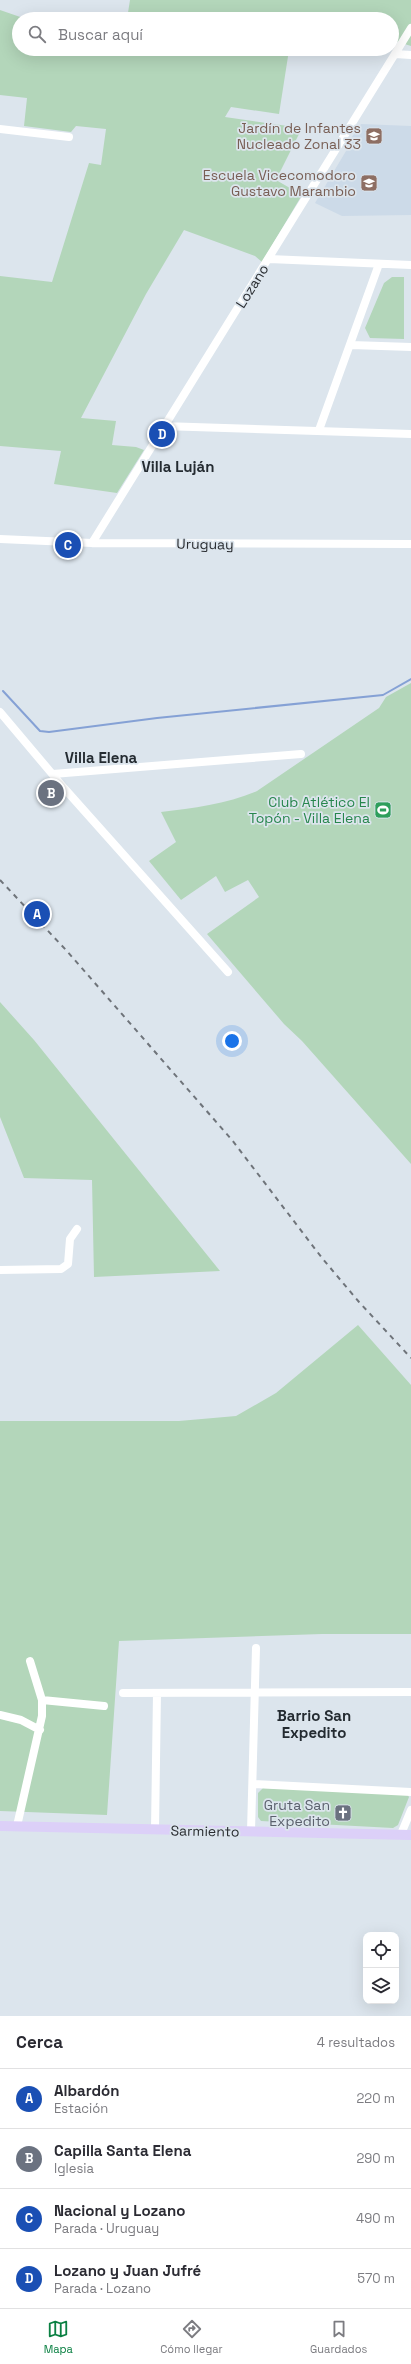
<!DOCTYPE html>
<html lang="es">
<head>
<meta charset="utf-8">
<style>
  body { margin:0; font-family:"Space Grotesk",sans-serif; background:#f7f7f7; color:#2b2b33 }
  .controls { position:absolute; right:12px; bottom:12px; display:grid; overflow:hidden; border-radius:8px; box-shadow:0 4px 16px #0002 }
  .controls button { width:36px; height:36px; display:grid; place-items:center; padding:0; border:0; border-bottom:1px solid #e1e1e2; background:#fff; color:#2b2b33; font:20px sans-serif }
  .you { position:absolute; left:232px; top:1041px; width:14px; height:14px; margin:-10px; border:3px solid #fff; border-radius:50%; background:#1a73e8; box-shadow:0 0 0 6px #1a73e833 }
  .badge { display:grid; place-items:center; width:26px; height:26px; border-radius:50%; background:#0b8043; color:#fff; font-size:13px; font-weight:700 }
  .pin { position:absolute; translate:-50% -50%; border:2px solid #fff; box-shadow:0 1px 4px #0006 }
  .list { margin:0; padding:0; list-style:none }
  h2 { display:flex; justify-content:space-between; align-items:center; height:52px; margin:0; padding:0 16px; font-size:17px }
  h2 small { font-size:13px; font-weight:400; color:#7c7c81 }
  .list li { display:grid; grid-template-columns:26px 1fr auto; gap:12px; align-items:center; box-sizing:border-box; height:60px; padding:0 16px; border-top:1px solid #e1e1e2 }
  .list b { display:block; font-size:15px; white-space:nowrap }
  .list p { margin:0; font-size:13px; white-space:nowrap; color:#7c7c81 }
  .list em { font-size:13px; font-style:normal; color:#7c7c81 }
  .icon { flex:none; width:22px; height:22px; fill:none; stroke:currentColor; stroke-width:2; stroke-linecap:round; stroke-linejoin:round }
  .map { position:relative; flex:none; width:411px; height:2016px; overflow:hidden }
  .search { position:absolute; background:#fff; box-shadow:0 4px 16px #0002; left:12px; right:12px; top:12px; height:44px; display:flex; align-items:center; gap:10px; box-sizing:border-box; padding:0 14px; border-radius:22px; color:#7c7c81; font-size:15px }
  .sheet { height:292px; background:#fff }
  nav { display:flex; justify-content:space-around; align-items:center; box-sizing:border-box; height:56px; border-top:1px solid #e1e1e2; background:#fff; font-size:11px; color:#7c7c81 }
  nav a { display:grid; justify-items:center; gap:2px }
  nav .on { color:#0b8043 }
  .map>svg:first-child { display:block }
</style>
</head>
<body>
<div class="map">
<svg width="411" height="2016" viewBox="0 0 411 2016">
  <rect width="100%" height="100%" fill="#dce5ed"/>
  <path fill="#ccdae8" d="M 361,124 L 411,126 L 411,215 L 342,216 L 315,203 L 349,146 L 347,144 Z"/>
  <path fill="#b3d6ba" d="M 130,0 L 411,0 L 411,46 L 392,40 L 392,19 L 127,19 Z
    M 0,10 L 26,19 L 19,19 L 19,49 L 114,49 L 121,52 L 122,49 L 321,49 L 320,54 L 289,50 L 279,114 L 231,107 L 225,117 L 302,128 L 276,180 L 302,195 L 262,262 L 255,256 L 184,230 L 146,294 L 81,418 L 116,421 L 112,445 L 136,447 L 144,450 L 117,493 L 54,484 L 61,451 L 0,446 L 0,276 L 52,282 L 89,163 L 101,165 L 106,129 L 76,126 L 71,132 L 24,126 L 27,98 L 0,95 Z
    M 392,277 L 404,277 L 404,339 L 370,338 L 365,328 L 384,283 Z
    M 411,683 L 411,1164 L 302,1041 L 284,1024 L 207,934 L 259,897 L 248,880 L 225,892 L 216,876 L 181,900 L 149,861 L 176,842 L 161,812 C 193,808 227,804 257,791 L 379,708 L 386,697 Z
    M 0,1002 L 34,1040 L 220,1271 L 94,1277 L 92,1180 L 24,1178 L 0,1117 Z
    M 358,1325 L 411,1385 L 411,1634 L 322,1634 L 119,1641 L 107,1815 L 0,1811 L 0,1421 L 179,1421 L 236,1416 L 276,1393 Z
    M 263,1788 L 407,1794 L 409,1797 L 398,1825 L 393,1828 L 261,1821 L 258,1817 L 258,1793 Z"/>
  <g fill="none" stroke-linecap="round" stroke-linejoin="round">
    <path stroke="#85a1d5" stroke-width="2" d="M 3,691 L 40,731 L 49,732 L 157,718 L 383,695 L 411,679"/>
    <path stroke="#fff" stroke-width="8" d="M 395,54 L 411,55
      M 0,129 L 69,137
      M 269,259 L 411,265
      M 351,345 L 411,347
      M 162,426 L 411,434
      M 319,430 L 379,264
      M 0,539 L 92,543 L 411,544
      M 92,543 L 411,28
      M 0,712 L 64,788 L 228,972
      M 53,774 L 301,754
      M 0,1270 L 61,1269 L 68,1264 L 70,1239 L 77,1229
      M 123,1693 L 411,1692
      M 42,1700 L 104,1706
      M 0,1715 L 21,1720 L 40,1730
      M 254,1784 L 411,1792
      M 17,1826 L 42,1716 L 42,1700 L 30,1661
      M 155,1830 L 157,1693
      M 251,1831 L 256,1648
      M 401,1834 L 411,1810"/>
    <path stroke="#dcd0f8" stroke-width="10" d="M 0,1826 L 411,1835"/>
    <path stroke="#6f747a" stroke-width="2" stroke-dasharray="5 5" stroke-linecap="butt" d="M 0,880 L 66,950 L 232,1140 L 322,1258 L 359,1302 L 411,1358"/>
  </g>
  <defs>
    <g id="school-square" transform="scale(0.9)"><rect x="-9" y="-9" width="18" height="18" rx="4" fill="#8d6e63" stroke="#dce5ed"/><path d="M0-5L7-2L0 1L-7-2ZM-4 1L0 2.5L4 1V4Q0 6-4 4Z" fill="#fff"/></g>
    <g id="stadium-square" transform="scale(0.9)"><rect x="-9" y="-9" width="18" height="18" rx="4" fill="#2e9e5b" stroke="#dce5ed"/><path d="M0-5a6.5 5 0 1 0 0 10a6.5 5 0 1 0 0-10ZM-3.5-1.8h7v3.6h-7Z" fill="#fff"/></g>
    <g id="church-square" transform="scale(0.9)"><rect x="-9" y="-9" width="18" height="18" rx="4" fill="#6b7280" stroke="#dce5ed"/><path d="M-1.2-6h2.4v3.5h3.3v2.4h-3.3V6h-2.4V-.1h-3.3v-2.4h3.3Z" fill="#fff"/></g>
  </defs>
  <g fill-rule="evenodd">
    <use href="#school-square" x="374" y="136"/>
    <use href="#school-square" x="369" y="183"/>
    <use href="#stadium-square" x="383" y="810"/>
    <use href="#church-square" x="343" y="1813"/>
  </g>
  <g text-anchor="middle" stroke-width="3.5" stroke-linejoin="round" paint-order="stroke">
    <g font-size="14" fill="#785e54" stroke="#dce5ed" text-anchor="end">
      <text x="361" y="133">Jardín de Infantes<tspan x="361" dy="16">Nucleado Zonal 33</tspan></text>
      <text x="356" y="180">Escuela Vicecomodoro<tspan x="356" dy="16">Gustavo Marambio</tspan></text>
    </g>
    <g font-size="14" fill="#292c30" stroke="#dce5ed">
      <text transform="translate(252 286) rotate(-58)" y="5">Lozano</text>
      <text transform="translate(205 544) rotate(1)" y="5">Uruguay</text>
      <text transform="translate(205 1831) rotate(1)" y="5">Sarmiento</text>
    </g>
    <g font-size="14" fill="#27864d" stroke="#dce5ed" text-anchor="end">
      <text x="370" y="807">Club Atlético El<tspan x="370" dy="16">Topón - Villa Elena</tspan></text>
    </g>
    <g font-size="14" fill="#5b616d" stroke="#dce5ed" text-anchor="end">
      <text x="330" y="1810">Gruta San<tspan x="330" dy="16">Expedito</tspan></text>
    </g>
    <g font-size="15" font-weight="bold" fill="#242b31" stroke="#dce5ed">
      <text x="178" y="472">Villa Luján</text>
      <text x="101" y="763">Villa Elena</text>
      <text x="314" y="1721">Barrio San<tspan x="314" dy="17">Expedito</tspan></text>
    </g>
  </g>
</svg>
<div class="controls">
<button><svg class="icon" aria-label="locate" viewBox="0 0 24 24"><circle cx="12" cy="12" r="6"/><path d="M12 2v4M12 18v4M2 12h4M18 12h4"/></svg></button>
<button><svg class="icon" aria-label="layers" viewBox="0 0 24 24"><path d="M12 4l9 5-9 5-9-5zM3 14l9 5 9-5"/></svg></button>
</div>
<div class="you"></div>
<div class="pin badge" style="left:37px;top:914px;background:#1a4fb4">A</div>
<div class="pin badge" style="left:51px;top:793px;background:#6b7280">B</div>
<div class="pin badge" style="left:68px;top:545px;background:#1a4fb4">C</div>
<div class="pin badge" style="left:162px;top:434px;background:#1a4fb4">D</div>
<div class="search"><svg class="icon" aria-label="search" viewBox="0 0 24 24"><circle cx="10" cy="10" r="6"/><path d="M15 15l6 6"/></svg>Buscar aquí</div>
</div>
<section class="sheet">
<h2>Cerca<small>4 resultados</small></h2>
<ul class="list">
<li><span class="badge" style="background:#1a4fb4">A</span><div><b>Albardón</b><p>Estación</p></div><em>220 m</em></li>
<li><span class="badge" style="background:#6b7280">B</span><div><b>Capilla Santa Elena</b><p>Iglesia</p></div><em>290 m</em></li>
<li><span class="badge" style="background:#1a4fb4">C</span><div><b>Nacional y Lozano</b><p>Parada · Uruguay</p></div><em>490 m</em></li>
<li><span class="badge" style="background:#1a4fb4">D</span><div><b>Lozano y Juan Jufré</b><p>Parada · Lozano</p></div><em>570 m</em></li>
</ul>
</section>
<nav>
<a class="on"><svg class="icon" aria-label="map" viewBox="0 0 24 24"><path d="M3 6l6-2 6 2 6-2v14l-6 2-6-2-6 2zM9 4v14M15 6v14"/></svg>Mapa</a>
<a><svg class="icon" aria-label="directions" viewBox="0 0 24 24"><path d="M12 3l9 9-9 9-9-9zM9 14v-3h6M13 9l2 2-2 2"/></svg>Cómo llegar</a>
<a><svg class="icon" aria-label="saved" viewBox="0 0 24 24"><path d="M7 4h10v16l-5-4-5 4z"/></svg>Guardados</a>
</nav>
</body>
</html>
